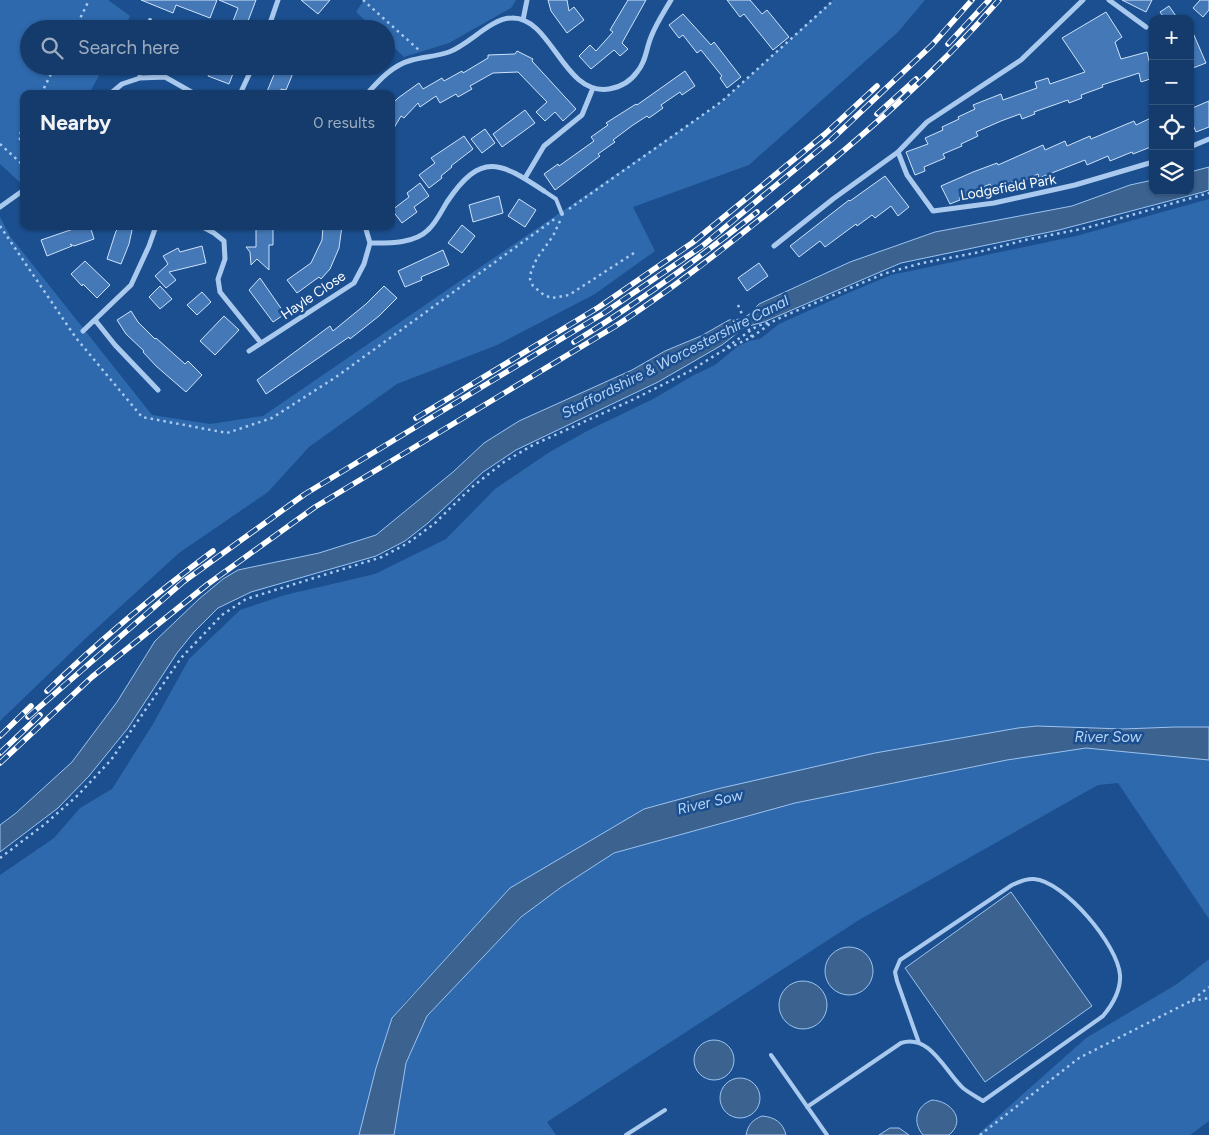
<!DOCTYPE html>
<html lang="en">
<head>
<meta charset="utf-8">
<style>
  body { margin:0; font-family:Figtree,sans-serif; background:#214673; color:#f1f3f6 }
  .controls { position:absolute; right:15px; top:15px; display:grid; overflow:hidden; border-radius:10px; box-shadow:0 1px 4px #0004 }
  .controls button { width:45px; height:45px; display:grid; place-items:center; padding:0; border:0; border-bottom:1px solid #33557e; background:#143b6b; color:#f1f3f6; font:25px sans-serif }
  .list { margin:0; padding:0; list-style:none }
  h2 { display:flex; justify-content:space-between; align-items:center; height:65px; margin:0; padding:0 20px; font-size:21px }
  h2 small { font-size:16px; font-weight:400; color:#9dadc1 }
  .icon { flex:none; width:28px; height:28px; fill:none; stroke:currentColor; stroke-width:2; stroke-linecap:round; stroke-linejoin:round }
  .map { position:relative; flex:none; width:1209px; height:1135px; overflow:hidden }
  .search { position:absolute; background:#143b6b; box-shadow:0 1px 4px #0004; left:20px; top:20px; width:375px; height:55px; display:flex; align-items:center; gap:12px; box-sizing:border-box; padding:0 18px; border-radius:28px; color:#9dadc1; font-size:19px }
  .panel { position:absolute; background:#143b6b; box-shadow:0 1px 4px #0004; left:20px; top:90px; width:375px; height:140px; border-radius:10px }
  .map>svg:first-child { display:block }
</style>
</head>
<body>
<div class="map">
<svg width="1209" height="1135" viewBox="0 0 1209 1135">
  <rect width="100%" height="100%" fill="#1b4f8f"/>
  <path fill="#2e69ad" d="M 0,0 L 108,0 L 130,16 L 124,29 L 29,29 L 29,66 L 104,66 L 89,94 L 24,94 L 24,186 L 0,164 Z
    M 364,0 L 516,0 L 511,8 L 449,43 L 404,57 L 386,40 L 386,29 L 374,29 L 356,12 Z
    M 833,0 L 925,0 L 898,32 L 749,165 L 633,207 L 655,251 L 595,294 L 497,345 L 397,384 L 309,447 L 268,492 L 179,553 L 86,638 L 0,721 L 0,217 L 10,236 L 152,415 L 210,424 L 263,416 L 720,103 Z
    M 1209,199 L 1209,727 C 1180,727 1150,729 1121,729 C 1087,729 1052,725 1018,728 L 875,753 L 644,809 L 438,967 L 406,1001 L 392,1018 L 376,1068 L 359,1135 L 0,1135 L 0,875 L 54,838 L 80,808 L 112,789 L 153,724 L 189,659 L 240,610 L 285,595 L 375,574 L 446,539 L 495,489 L 548,453 L 587,431 L 653,399 L 694,375 L 715,365 L 738,346 L 749,341 L 760,339 L 779,324 L 848,293 L 891,275 L 1076,236 Z
    M 1086,748 L 1209,760 L 1209,919 L 1118,783 L 1098,785 L 859,920 L 547,1122 L 556,1135 L 394,1135 L 406,1063 L 427,1016 L 521,917 L 560,888 L 614,853 L 795,803 L 1007,760 Z
    M 1209,959 L 1209,1121 L 1190,1135 L 977,1135 L 1086,1038 L 1177,984 Z"/>
  <path fill="#3c6290" stroke="#9cc4f0" d="M 1209,167 L 1209,190 L 1203,192 L 1059,230 L 901,263 L 764,322 L 745,327 L 722,345 L 658,382 L 516,450 L 483,472 L 428,523 L 405,541 L 376,556 L 251,592 L 218,608 L 194,632 L 177,653 L 128,728 L 89,776 L 58,808 L 0,852 L 0,825 L 16,813 L 72,762 L 117,702 L 155,641 L 199,599 L 223,579 L 238,570 L 319,553 L 376,535 L 453,472 L 484,443 L 519,421 L 632,370 L 665,351 L 701,336 L 729,320 L 742,319 L 751,313 L 759,304 L 850,262 L 935,232 L 1072,206 L 1130,185 L 1153,180 L 1153,191 L 1190,191 L 1190,172 Z
    M 1037,726 L 1123,729 L 1175,727 L 1209,727 L 1209,760 L 1086,748 L 1007,760 L 795,803 L 614,853 L 560,888 L 521,917 L 427,1016 L 406,1063 L 394,1135 L 359,1135 L 376,1068 L 392,1018 L 510,888 L 644,809 L 717,789 L 875,753 L 1018,728 Z
    M 1011,892 L 1092,1006 L 985,1082 L 905,968 Z
    M825 971a24 24 0 1 1 48 0a24 24 0 1 1-48 0Z
    M779 1005a24 24 0 1 1 48 0a24 24 0 1 1-48 0Z
    M694 1060a20 20 0 1 1 40 0a20 20 0 1 1-40 0Z
    M720 1098a20 20 0 1 1 40 0a20 20 0 1 1-40 0Z
    M 932,1100 C 951,1101 967,1120 949,1135 L 923,1135 C 912,1122 916,1106 932,1100 Z
    M 762,1116 C 774,1117 783,1122 786,1135 L 746,1135 C 748,1125 752,1120 762,1116 Z
    M 890,1128 L 899,1128 L 909,1135 L 879,1135 Z"/>
  <path fill="#4478b7" stroke="#cfe3fa" d="M 141,0 L 217,0 L 210,18 L 176,5 L 173,13 Z
    M 219,0 L 256,0 L 245,29 L 230,29 L 238,8 Z
    M 301,0 L 330,0 L 318,14 Z
    M 548,0 L 567,0 L 569,11 L 574,7 L 584,20 L 567,33 L 551,11 Z
    M 628,0 L 646,0 L 622,43 L 628,49 L 620,56 L 614,50 L 591,69 L 579,56 L 590,45 L 596,51 L 613,32 L 610,30 Z
    M 727,0 L 750,0 L 762,14 L 767,10 L 789,37 L 773,50 L 744,14 L 740,17 Z
    M 1122,0 L 1152,0 L 1146,12 Z
    M 1200,0 L 1209,0 L 1209,10 L 1203,17 L 1193,8 Z
    M 1169,6 L 1178,19 L 1165,19 L 1160,12 Z
    M 1106,12 L 1122,37 L 1115,42 L 1121,59 L 1147,52 L 1153,78 L 1141,82 L 1139,73 L 1102,85 L 1103,87 L 1081,95 L 1082,98 L 1069,103 L 1068,100 L 1034,112 L 1035,114 L 1022,119 L 1020,114 L 1001,121 L 976,132 L 978,136 L 961,144 L 962,146 L 943,154 L 945,158 L 924,167 L 925,171 L 915,175 L 906,152 L 928,144 L 925,138 L 943,130 L 942,127 L 959,119 L 958,117 L 975,109 L 973,105 L 1001,94 L 1003,100 L 1037,88 L 1035,82 L 1048,78 L 1050,84 L 1085,72 L 1062,38 Z
    M 683,14 L 711,45 L 714,42 L 741,77 L 727,88 L 720,78 L 722,76 L 701,50 L 697,53 L 683,35 L 679,38 L 669,25 Z
    M 1190,26 L 1206,63 L 1193,68 L 1190,61 Z
    M 517,51 L 533,59 L 532,61 L 576,109 L 563,121 L 555,112 L 545,121 L 536,112 L 547,102 L 518,72 L 493,73 L 470,86 L 472,89 L 458,97 L 456,94 L 440,103 L 436,96 L 420,107 L 418,103 L 404,118 L 401,116 L 391,133 L 391,105 L 398,98 L 419,83 L 423,89 L 442,78 L 444,81 L 462,71 L 463,73 L 488,58 L 488,55 L 515,54 Z
    M 212,66 L 236,66 L 229,84 L 208,76 Z
    M 282,66 L 296,66 L 286,90 L 281,89 L 280,94 L 266,94 L 275,72 L 280,74 Z
    M 685,71 L 695,86 L 682,95 L 680,92 L 661,105 L 663,108 L 649,118 L 647,116 L 633,125 L 613,140 L 615,142 L 598,154 L 600,156 L 555,190 L 544,174 L 558,164 L 559,166 L 594,141 L 591,137 L 608,125 L 606,123 L 636,104 L 637,105 Z
    M 1209,101 L 1209,127 L 1196,132 L 1190,118 L 1190,109 Z
    M 525,110 L 535,123 L 502,147 L 493,134 Z
    M 1153,117 L 1153,146 L 1133,154 L 1132,152 L 1110,161 L 1108,156 L 1087,165 L 1085,160 L 1039,178 L 1038,174 L 1016,184 L 1014,181 L 993,190 L 990,184 L 959,198 L 960,200 L 950,204 L 941,186 L 973,172 L 997,163 L 998,165 L 1043,145 L 1045,150 L 1065,141 L 1067,146 L 1090,136 L 1091,139 L 1134,121 L 1136,125 Z
    M 485,129 L 495,143 L 482,153 L 471,139 Z
    M 464,136 L 473,149 L 451,166 L 452,167 L 441,176 L 442,178 L 429,188 L 419,175 L 435,163 L 431,158 Z
    M 885,176 L 909,207 L 898,216 L 891,206 L 875,218 L 872,215 L 857,226 L 856,224 L 825,247 L 820,241 L 799,257 L 790,246 L 849,200 L 850,201 Z
    M 420,183 L 429,196 L 414,207 L 417,212 L 402,223 L 392,210 L 409,197 L 407,193 Z
    M 499,196 L 503,213 L 473,222 L 469,205 Z
    M 519,199 L 536,210 L 525,227 L 508,216 Z
    M 462,225 L 475,236 L 462,253 L 448,243 Z
    M 82,226 L 90,226 L 94,239 L 74,246 L 70,244 L 72,246 L 47,256 L 41,240 Z
    M 121,226 L 130,226 L 129,229 L 132,230 L 129,244 L 121,264 L 107,259 L 116,231 Z
    M 258,226 L 273,226 L 273,245 L 269,245 L 269,270 L 257,259 L 251,265 L 250,252 L 246,247 L 256,247 L 256,229 L 258,229 Z
    M 323,226 L 342,226 L 339,248 L 330,269 L 321,279 L 319,277 L 297,293 L 287,280 L 311,263 L 322,240 Z
    M 202,246 L 206,263 L 169,272 L 176,280 L 166,288 L 155,276 L 168,264 L 163,256 L 178,248 L 180,252 Z
    M 443,250 L 449,265 L 421,277 L 422,280 L 405,287 L 398,271 Z
    M 85,261 L 110,285 L 97,298 L 83,284 L 82,286 L 71,274 Z
    M 759,263 L 768,276 L 747,291 L 738,278 Z
    M 260,278 L 285,314 L 273,322 L 249,290 Z
    M 160,286 L 172,299 L 160,309 L 149,297 Z
    M 384,286 L 397,298 L 379,316 L 350,339 L 349,337 L 266,394 L 257,380 L 330,326 L 333,331 L 366,304 Z
    M 202,292 L 211,302 L 197,315 L 187,305 Z
    M 131,311 L 138,322 L 155,339 L 156,338 L 185,364 L 188,361 L 202,375 L 186,392 L 156,366 L 143,352 L 144,351 L 126,334 L 117,320 Z
    M 224,316 L 239,330 L 215,355 L 200,341 Z"/>
  <g fill="none" stroke-linecap="round" stroke-linejoin="round">
    <path stroke="#a9c9ee" stroke-width="2.5" stroke-dasharray="2.5 4" stroke-linecap="butt" d="M 363,0 L 420,51
      M 75,29 L 89,0
      M 41,94 L 55,66
      M 24,126 L 19,136 L 24,152
      M 0,144 L 24,166
      M 569,209 L 721,102 L 834,0
      M 560,221 L 553,236 L 537,258 L 531,272 L 530,279 L 533,286 L 544,295 L 552,298 L 569,295 L 637,251
      M 0,226 L 76,338 L 142,417 L 227,433 L 272,418 L 336,377 L 556,218
      M 727,347 L 757,326 L 771,322
      M 0,858 L 45,824 L 77,796 L 111,760 L 181,658 L 222,615 L 246,599 L 382,557 L 408,543 L 434,524 L 472,487 L 504,462 L 533,445 L 632,400 L 690,371 L 722,351 L 752,337 L 775,320 L 883,274 L 922,263 L 975,253 L 1025,240 L 1086,228 L 1209,193
      M 1192,1001 L 1209,998
      M 980,1135 L 1079,1058 L 1191,1001 L 1209,987"/>
    <path stroke="#a9c9ee" stroke-width="4" d="M 147,29 L 150,20
      M 138,66 L 140,78
      M 544,191 L 556,199 L 562,214
      M 771,1055 L 827,1135
      M 807,1107 L 901,1043 C 930,1033 946,1073 963,1088 C 969,1093 977,1097 983,1101 L 1103,1016 C 1113,1004 1121,991 1120,975 C 1118,945 1064,881 1034,879 C 1026,878 1019,882 1012,885 L 900,960 L 895,972 L 897,981 L 919,1043
      M 626,1135 L 665,1110"/>
    <path stroke="#a9c9ee" stroke-width="5" d="M 1083,0 L 1021,60 L 927,122 L 898,152 L 907,175 L 933,211 L 994,203 L 1075,185 L 1153,162
      M 1109,0 L 1146,27
      M 523,20 L 527,0
      M 268,29 L 278,0
      M 110,94 L 122,84 L 140,78 L 165,77 L 195,94
      M 240,94 L 253,66
      M 367,94 C 380,79 393,65 412,60 C 424,57 437,56 449,52 C 470,44 491,18 512,18 C 552,17 563,96 609,89 C 621,87 630,82 637,72 C 646,62 646,49 651,37 C 656,24 664,12 671,0
      M 1190,147 L 1209,139
      M 525,178 L 544,146 L 582,115 L 593,88
      M 0,207 L 21,192
      M 201,226 L 214,233 L 224,241 L 225,259 L 218,279 L 220,292 L 261,343
      M 370,243 C 388,243 414,244 428,230 C 436,223 442,210 447,202 C 481,151 500,162 544,191
      M 774,246 L 833,199 L 898,152
      M 95,320 L 115,345 L 158,390
      M 83,331 L 131,285 L 149,246 L 156,226
      M 249,351 L 354,283 L 364,264 L 370,243 L 365,226"/>
    <g stroke="#fff" stroke-width="5.5">
      <path id="rail" d="M 948,44 L 989,0
        M 877,114 L 916,79
        M 574,342 C 638,303 698,259 757,212
        M 416,418 L 599,307 L 692,243 L 825,134 L 877,86
        M 47,691 C 99,641 155,594 213,551
        M 28,717 L 183,582 L 305,494 L 604,313 L 701,247 L 831,140 L 932,45 L 972,0
        M 0,736 L 31,706
        M 0,753 L 40,715
        M 0,763 L 92,677 L 208,584 L 315,507 L 614,327 C 674,288 730,244 785,199 C 861,138 935,74 999,0"/>
    </g>
    <use href="#rail" stroke="#1b4f8f" stroke-width="4" stroke-dasharray="11" stroke-linecap="butt"/>
    <path stroke="#a9c9ee" stroke-width="2.5" stroke-dasharray="2.5 4" stroke-linecap="butt" d="M 738,305 L 752,337"/>
  </g>
  <g text-anchor="middle" stroke-width="5" stroke-linejoin="round" paint-order="stroke">
    <g font-size="14" fill="#fff" stroke="#1b4f8f">
      <text transform="translate(1008 187) rotate(-10)" y="5">Lodgefield Park</text>
      <text transform="translate(313 295) rotate(-34)" y="5">Hayle Close</text>
    </g>
    <g font-size="15" font-style="italic" fill="#b5d3f5" stroke="#1b4f8f">
      <text transform="translate(675 357) rotate(-27)" y="5">Staffordshire &amp; Worcestershire Canal</text>
      <text x="1108" y="742">River Sow</text>
      <text transform="translate(710 802) rotate(-13)" y="5">River Sow</text>
    </g>
  </g>
</svg>
<div class="controls">
<button>+</button>
<button>−</button>
<button><svg class="icon" aria-label="locate" viewBox="0 0 24 24"><circle cx="12" cy="12" r="6"/><path d="M12 2v4M12 18v4M2 12h4M18 12h4"/></svg></button>
<button><svg class="icon" aria-label="layers" viewBox="0 0 24 24"><path d="M12 4l9 5-9 5-9-5zM3 14l9 5 9-5"/></svg></button>
</div>
<div class="search"><svg class="icon" aria-label="search" viewBox="0 0 24 24"><circle cx="10" cy="10" r="6"/><path d="M15 15l6 6"/></svg>Search here</div>
<section class="panel">
<h2>Nearby<small>0 results</small></h2>
<ul class="list">
</ul>
</section>
</div>
</body>
</html>
